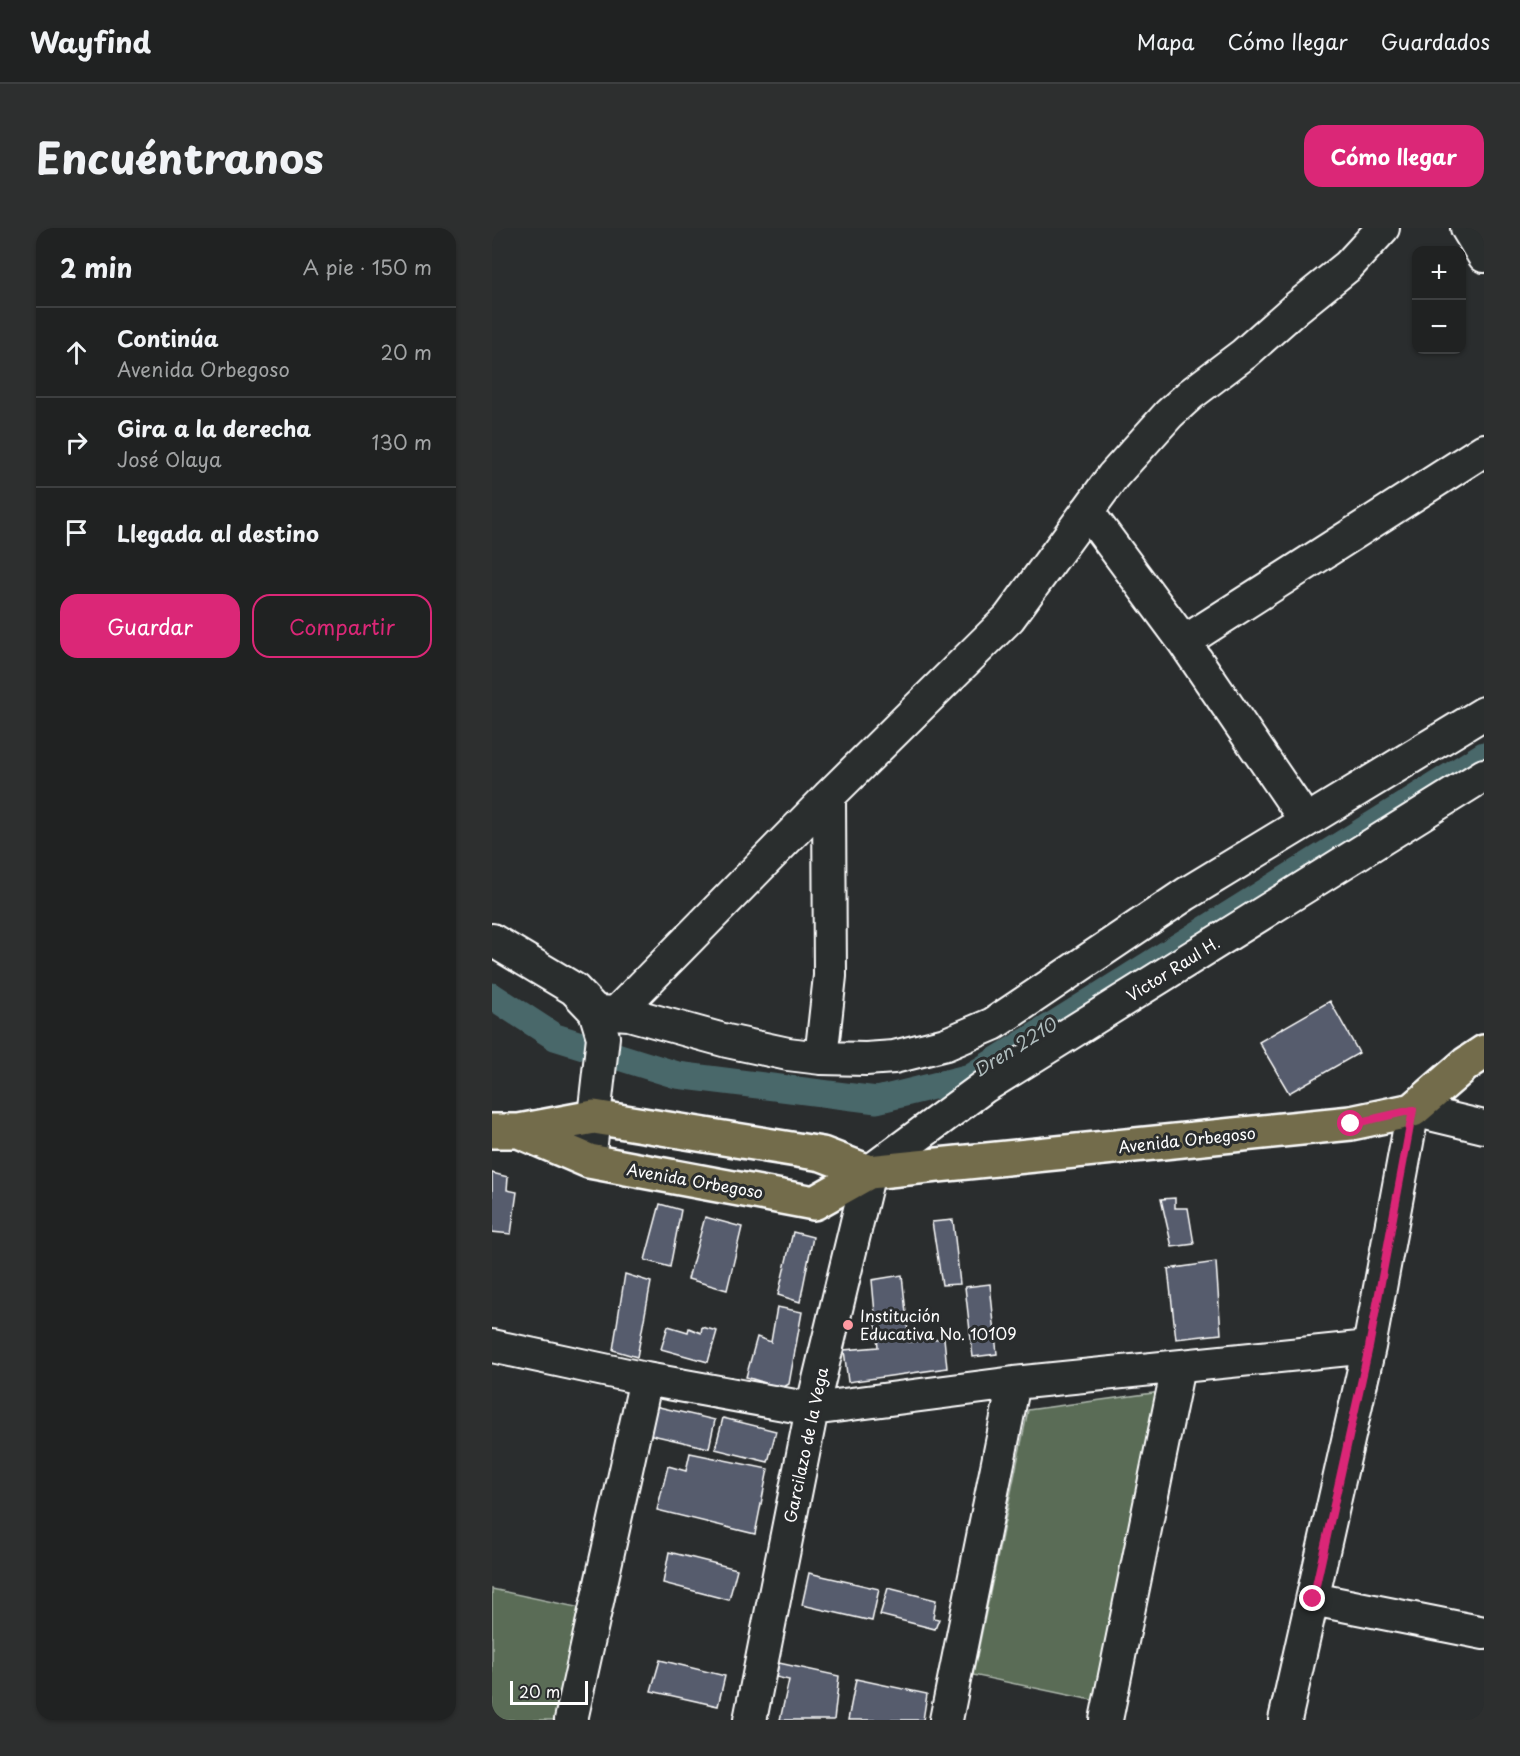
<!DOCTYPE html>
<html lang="es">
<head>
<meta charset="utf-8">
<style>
  body { margin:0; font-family:"Playpen Sans",sans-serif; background:#2d2f2f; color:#f1f3f6 }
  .controls { position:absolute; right:18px; top:18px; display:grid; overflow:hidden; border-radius:12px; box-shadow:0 2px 4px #0004 }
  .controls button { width:54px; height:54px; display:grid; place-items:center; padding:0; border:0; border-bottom:2px solid #3d3f40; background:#202222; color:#f1f3f6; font:30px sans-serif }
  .scale { position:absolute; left:18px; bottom:15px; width:78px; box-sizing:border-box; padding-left:6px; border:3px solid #fff; border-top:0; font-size:16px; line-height:21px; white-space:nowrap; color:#fff; -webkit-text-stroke:4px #2a2d2e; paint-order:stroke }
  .stop { position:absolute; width:18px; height:18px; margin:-14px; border:4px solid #db2777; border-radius:50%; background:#fff }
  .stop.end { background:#db2777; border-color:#fff; box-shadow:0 2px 6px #0008 }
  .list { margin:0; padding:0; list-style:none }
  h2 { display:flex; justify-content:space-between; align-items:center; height:78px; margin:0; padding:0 24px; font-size:26px }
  h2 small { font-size:20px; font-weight:400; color:#a2a4a5 }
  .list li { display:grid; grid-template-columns:39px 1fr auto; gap:18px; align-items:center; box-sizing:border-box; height:90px; padding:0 24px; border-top:2px solid #3d3f40 }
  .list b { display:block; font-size:22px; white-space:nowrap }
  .list p { margin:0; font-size:20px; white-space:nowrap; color:#a2a4a5 }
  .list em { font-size:20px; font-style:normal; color:#a2a4a5 }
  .actions { display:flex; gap:12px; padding:18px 24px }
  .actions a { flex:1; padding:14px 0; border:2px solid #db2777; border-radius:18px; text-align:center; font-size:21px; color:#db2777 }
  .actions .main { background:#db2777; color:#fff }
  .icon { flex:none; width:33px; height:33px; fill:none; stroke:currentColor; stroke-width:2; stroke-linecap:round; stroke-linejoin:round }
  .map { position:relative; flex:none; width:992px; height:1492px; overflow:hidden; border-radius:18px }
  header { display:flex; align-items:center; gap:36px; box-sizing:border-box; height:84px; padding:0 30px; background:#202222; border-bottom:2px solid #3d3f40 }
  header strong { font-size:28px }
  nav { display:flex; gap:33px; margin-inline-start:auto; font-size:21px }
  .intro { display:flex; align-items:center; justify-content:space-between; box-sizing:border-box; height:144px; padding:0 36px }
  h1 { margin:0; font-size:42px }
  .button { padding:15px 27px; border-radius:18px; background:#db2777; color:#fff; font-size:21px; font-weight:700 }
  main { display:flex; gap:36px; padding:0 36px }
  aside { flex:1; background:#202222; border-radius:18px; box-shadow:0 2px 4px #0004 }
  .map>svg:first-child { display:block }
</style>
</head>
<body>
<header>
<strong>Wayfind</strong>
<nav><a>Mapa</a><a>Cómo llegar</a><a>Guardados</a></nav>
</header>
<div class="intro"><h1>Encuéntranos</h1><a class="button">Cómo llegar</a></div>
<main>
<aside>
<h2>2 min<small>A pie · 150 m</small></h2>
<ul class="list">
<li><svg class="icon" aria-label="ahead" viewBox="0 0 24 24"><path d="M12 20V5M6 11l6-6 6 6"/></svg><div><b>Continúa</b><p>Avenida Orbegoso</p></div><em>20 m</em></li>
<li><svg class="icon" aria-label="right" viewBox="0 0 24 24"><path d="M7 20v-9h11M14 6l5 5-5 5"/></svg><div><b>Gira a la derecha</b><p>José Olaya</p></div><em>130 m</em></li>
<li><svg class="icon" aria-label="arrive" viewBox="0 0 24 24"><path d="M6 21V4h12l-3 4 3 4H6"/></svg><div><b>Llegada al destino</b></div></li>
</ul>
<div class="actions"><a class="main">Guardar</a><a>Compartir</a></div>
</aside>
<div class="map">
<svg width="992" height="1492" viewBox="0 0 992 1492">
  <rect width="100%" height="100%" fill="#2a2d2e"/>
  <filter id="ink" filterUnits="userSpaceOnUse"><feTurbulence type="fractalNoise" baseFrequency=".0167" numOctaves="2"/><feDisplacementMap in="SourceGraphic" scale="12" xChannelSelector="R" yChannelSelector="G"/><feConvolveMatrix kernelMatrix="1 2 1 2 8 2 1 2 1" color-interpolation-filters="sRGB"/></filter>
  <g filter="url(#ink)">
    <path fill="#5a6c57" stroke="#acb6ab" stroke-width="1.5" d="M 669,1164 L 605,1473 L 481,1447 L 536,1182 Z
      M 0,1361 L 103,1383 L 79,1492 L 0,1492 Z"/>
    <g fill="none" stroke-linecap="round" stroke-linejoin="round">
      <path stroke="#4a686b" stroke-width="27" d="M 0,768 L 63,809 L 185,847 L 385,872 L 478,849 L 992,527"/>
    </g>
    <path fill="#565c6d" stroke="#fff" stroke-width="1.5" d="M 838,773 L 867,825 L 797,865 L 767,814 Z
      M 0,945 L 16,949 L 15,962 L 25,964 L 19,1006 L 0,1004 Z
      M 683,970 L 683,980 L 696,980 L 702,1016 L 680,1019 L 669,971 Z
      M 168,976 L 189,982 L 178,1039 L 153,1032 Z
      M 213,989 L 250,999 L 235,1062 L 196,1051 Z
      M 461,992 L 468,1056 L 450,1057 L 440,994 Z
      M 301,1004 L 321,1009 L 308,1074 L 286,1067 Z
      M 724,1034 L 729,1106 L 684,1111 L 676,1041 Z
      M 133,1046 L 159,1054 L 145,1129 L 121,1122 Z
      M 410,1047 L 417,1114 L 452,1110 L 455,1140 L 356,1154 L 352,1122 L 386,1119 L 380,1052 Z
      M 498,1056 L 505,1126 L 481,1129 L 473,1059 Z
      M 285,1079 L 310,1084 L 297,1156 L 290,1160 L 254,1149 L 265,1109 L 279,1114 Z
      M 176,1098 L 196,1104 L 197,1100 L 209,1105 L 210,1099 L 225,1103 L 216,1134 L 169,1121 Z
      M 154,1176 L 223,1192 L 217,1220 L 147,1204 Z
      M 231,1190 L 284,1203 L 276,1234 L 223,1221 Z
      M 198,1225 L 276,1241 L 263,1306 L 165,1282 L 176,1238 L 194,1243 Z
      M 177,1324 L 245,1341 L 237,1372 L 171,1355 Z
      M 317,1345 L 387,1361 L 380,1393 L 310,1377 Z
      M 396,1360 L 444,1372 L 441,1390 L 447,1391 L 443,1401 L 388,1387 Z
      M 168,1432 L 233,1448 L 226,1478 L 159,1463 Z
      M 287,1435 L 347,1448 L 342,1492 L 288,1492 L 297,1452 L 284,1449 Z
      M 364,1451 L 435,1466 L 431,1492 L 356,1492 Z"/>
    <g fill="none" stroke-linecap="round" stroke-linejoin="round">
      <g stroke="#fff" stroke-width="36">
        <path id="minor" d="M 975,0 L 992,28
          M 595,283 L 692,414 L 814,593
          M 692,414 L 992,222
          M 0,712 L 82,761 L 103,783 L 111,809 L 97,933
          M 108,784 L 137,786 L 235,813 L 296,826 L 329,830 L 374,831 L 402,829 L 454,816 L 501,796 L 694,666 L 992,485
          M 124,785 L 337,568 L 517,390 L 621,248 L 677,186 L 699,166 L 752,126 L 804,80 L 856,38 L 891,0
          M 329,830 L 338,748 L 337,568
          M 0,1118 L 154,1151 L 320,1181 L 522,1155 L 877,1119
          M 821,1371 L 992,1405
          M 79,1492 L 154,1151
          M 258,1492 L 320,1181 L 377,944 L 492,859 L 992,547
          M 454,1492 L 522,1155
          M 614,1492 L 686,1139
          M 793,1492 L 877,1119 L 921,882 L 992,899"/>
      </g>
      <g stroke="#fff" stroke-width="38">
        <path id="major" d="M 0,903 L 27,903 L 102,889 L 330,926 L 377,944
          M 27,903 L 97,933 L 322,975 L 377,944 L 859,895 L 921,882 L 974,836 L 992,824"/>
      </g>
      <use href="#minor" stroke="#2a2d2e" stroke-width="32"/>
      <use href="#major" stroke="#736c4b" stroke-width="33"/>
    </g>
  </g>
  <g fill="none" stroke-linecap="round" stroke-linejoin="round" filter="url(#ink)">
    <path stroke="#db2777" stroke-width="8" d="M 821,1371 L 877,1119 L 921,882 L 859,896"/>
  </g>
  <circle fill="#ff9aa2" stroke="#2a2d2e" stroke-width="2" cx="356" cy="1097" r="6"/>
  <g text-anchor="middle" stroke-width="6" stroke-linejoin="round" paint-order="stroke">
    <g font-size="16" fill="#fff" stroke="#2a2d2e">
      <text transform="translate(681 741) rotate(-32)" y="6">Victor Raul H.</text>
      <text transform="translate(695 912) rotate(-6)" y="6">Avenida Orbegoso</text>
      <text transform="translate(203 953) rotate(10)" y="6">Avenida Orbegoso</text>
      <text transform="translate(314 1217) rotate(-78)" y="6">Garcilazo de la Vega</text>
    </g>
    <g font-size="16" fill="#fff" stroke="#2a2d2e" text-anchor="start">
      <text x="368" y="1094">Institución<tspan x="368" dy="18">Educativa No. 10109</tspan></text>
    </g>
    <g font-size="18" font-style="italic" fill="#aebbbc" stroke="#2a2d2e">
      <text transform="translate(523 820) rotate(-32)" y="6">Dren 2210</text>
    </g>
  </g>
</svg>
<div class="controls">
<button>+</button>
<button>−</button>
</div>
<div class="scale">20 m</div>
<div class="stop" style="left:859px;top:896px"></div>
<div class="stop end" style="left:821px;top:1371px"></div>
</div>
</main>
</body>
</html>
